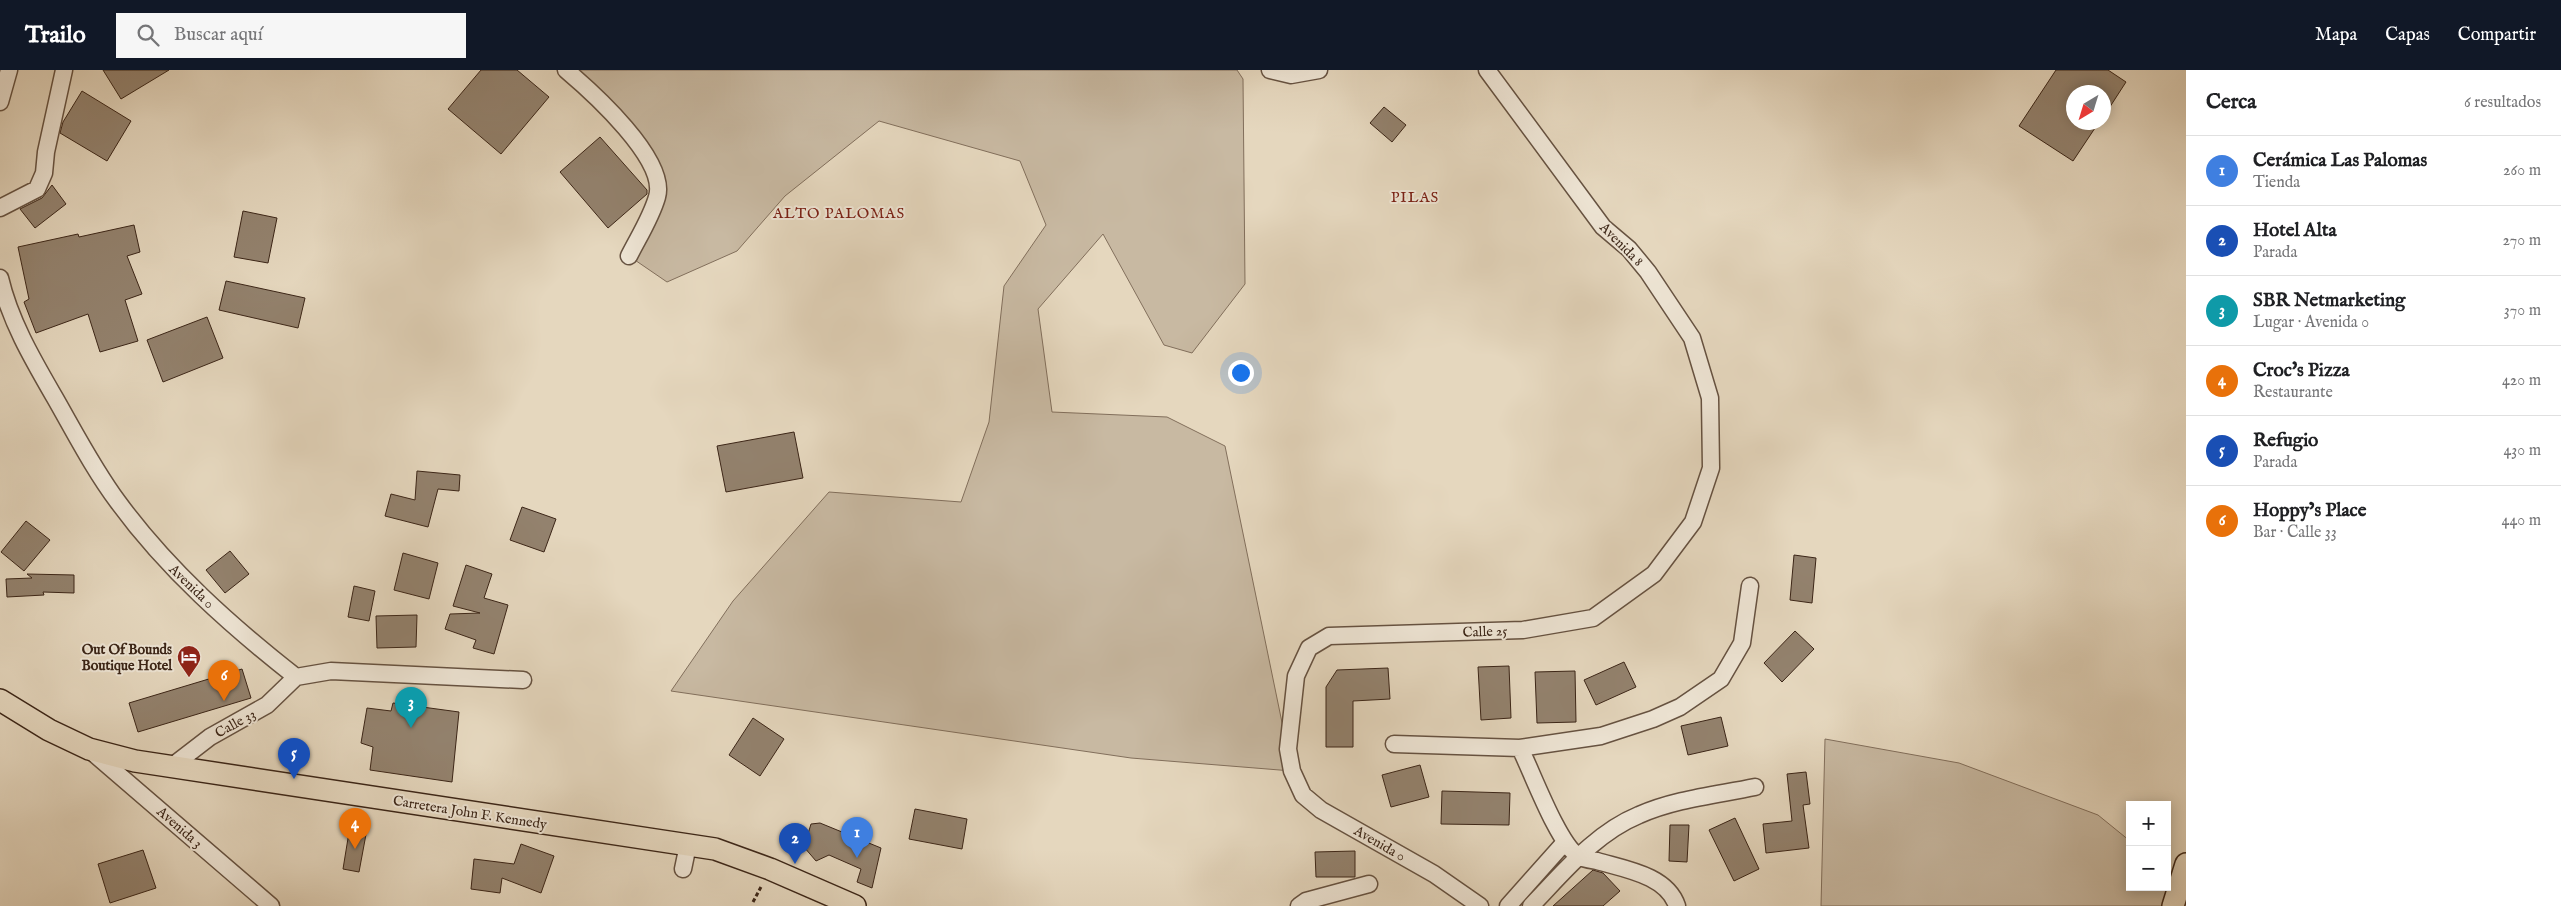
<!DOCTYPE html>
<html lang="es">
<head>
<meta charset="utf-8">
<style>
  body { margin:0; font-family:"IM FELL English",serif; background:#f6f6f6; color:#202124 }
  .controls { position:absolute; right:15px; bottom:15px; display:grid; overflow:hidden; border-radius:0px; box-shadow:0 2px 12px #0003 }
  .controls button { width:45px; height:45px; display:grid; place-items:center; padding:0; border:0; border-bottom:1px solid #e0e0e0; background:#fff; color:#202124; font:25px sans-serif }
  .compass { position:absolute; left:2066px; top:15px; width:45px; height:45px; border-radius:50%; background:#fff; box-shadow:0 2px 12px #0003; rotate:218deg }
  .you { position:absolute; left:1240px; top:302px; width:18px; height:18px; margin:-12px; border:4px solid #fff; border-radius:50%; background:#1a73e8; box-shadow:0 0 0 8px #1a73e833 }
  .badge { display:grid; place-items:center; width:32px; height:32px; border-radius:50%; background:#111827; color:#fff; font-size:16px; font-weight:700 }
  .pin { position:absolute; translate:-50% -41px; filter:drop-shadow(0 1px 2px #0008) }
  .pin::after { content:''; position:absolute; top:26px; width:18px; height:15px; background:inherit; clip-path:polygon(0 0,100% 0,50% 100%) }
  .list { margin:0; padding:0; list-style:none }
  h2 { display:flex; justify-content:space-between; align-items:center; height:65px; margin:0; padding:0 20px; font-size:21px }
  h2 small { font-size:16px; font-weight:400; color:#757577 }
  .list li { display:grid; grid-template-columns:32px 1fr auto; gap:15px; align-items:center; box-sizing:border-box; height:70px; padding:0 20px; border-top:1px solid #e0e0e0 }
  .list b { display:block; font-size:19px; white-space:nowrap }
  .list p { margin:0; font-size:16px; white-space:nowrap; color:#757577 }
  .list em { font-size:16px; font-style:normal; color:#757577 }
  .icon { flex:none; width:28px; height:28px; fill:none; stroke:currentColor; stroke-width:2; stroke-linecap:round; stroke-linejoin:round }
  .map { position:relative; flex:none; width:2186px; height:836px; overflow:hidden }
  header { display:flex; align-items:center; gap:30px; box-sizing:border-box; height:70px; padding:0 25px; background:#111827; color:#fff }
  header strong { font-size:24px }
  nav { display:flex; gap:28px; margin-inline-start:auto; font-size:18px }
  .search { width:350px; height:45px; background:#f6f6f6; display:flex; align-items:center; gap:12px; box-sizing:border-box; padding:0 18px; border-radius:0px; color:#757577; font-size:19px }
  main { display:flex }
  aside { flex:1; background:#fff }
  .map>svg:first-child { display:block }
</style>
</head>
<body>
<header>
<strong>Trailo</strong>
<div class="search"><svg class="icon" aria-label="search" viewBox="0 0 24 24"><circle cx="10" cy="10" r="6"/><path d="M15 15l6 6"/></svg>Buscar aquí</div>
<nav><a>Mapa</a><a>Capas</a><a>Compartir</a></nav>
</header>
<main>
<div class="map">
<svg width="2186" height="836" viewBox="0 0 2186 836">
  <rect width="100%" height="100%" fill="#e5d7be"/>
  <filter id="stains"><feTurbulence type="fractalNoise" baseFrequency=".004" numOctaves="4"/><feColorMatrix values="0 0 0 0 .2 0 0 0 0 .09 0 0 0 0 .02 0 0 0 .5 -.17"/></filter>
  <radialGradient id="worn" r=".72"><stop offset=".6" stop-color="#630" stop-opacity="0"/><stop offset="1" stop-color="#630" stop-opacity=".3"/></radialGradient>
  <path fill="#c8b9a2" stroke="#826f5c" d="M 566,0 L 1237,0 L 1243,9 L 1245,214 L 1192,283 L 1164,275 L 1103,164 L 1038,239 L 1052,342 L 1167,347 L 1225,376 L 1292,701 L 1131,688 L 671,621 L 733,531 L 829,422 L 961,432 L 989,352 L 1004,216 L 1046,155 L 1020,91 L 879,51 L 785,126 L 737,181 L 667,212 L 629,186 L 645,155 L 654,103 Z
    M 1825,669 L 1959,693 L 2098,745 L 2130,771 L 2130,817 L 2167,817 L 2167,802 L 2171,804 L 2164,836 L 1821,836 Z"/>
  <path fill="#93826e" stroke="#3b2517" d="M 103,0 L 169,0 L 121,29 Z
    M 481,0 L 517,0 L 549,27 L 501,84 L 448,39 Z
    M 2056,0 L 2108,0 L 2126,12 L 2104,46 L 2104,22 L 2074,22 L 2074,52 L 2099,52 L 2073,91 L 2019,56 Z
    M 82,21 L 131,51 L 107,91 L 60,63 L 63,52 Z
    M 1384,37 L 1406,55 L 1392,72 L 1370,53 Z
    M 600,67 L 647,120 L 647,124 L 608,158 L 560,102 Z
    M 52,115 L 66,134 L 35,158 L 20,139 L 42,128 Z
    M 243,141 L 277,148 L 268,193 L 234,187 Z
    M 134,155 L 140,182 L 127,186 L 142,224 L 125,230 L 138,271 L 100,282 L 88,244 L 36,263 L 24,232 L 29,229 L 18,177 L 78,164 L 79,167 Z
    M 226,211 L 305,228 L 298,258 L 219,240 Z
    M 207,247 L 223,288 L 163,312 L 147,270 Z
    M 794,362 L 803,408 L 726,422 L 717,376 Z
    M 417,401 L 460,405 L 459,421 L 438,419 L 428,457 L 385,446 L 391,424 L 415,430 Z
    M 522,437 L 556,449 L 544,482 L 510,470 Z
    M 26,451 L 50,470 L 24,501 L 1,482 Z
    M 230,481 L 249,504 L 225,523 L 206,500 Z
    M 403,483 L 438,493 L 429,529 L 394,520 Z
    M 1794,485 L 1816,488 L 1812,533 L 1790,530 Z
    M 466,495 L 492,504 L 484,528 L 508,535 L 494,584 L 473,578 L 476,570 L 445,559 L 450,544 L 480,543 L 453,536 Z
    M 27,504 L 74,505 L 74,523 L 43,522 L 44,525 L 7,527 L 6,509 L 32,508 Z
    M 354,516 L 375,521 L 369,551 L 348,547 Z
    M 417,545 L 416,577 L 377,578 L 376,546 Z
    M 1795,561 L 1814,579 L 1782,612 L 1764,593 Z
    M 1624,592 L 1636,617 L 1596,635 L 1584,610 Z
    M 1509,596 L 1511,648 L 1481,650 L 1478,597 Z
    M 1388,598 L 1390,629 L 1353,631 L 1353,677 L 1326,677 L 1326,617 L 1337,600 Z
    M 242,599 L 251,628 L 138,662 L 129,633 Z
    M 1575,601 L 1576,652 L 1537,653 L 1535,602 Z
    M 393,633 L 459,642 L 452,712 L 370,700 L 373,677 L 361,673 L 367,638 L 391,641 Z
    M 1721,647 L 1728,676 L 1688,685 L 1681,656 Z
    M 753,648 L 784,669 L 760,706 L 729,685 Z
    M 1420,695 L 1429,727 L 1391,737 L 1382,705 Z
    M 1806,702 L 1810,734 L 1803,735 L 1809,778 L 1766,783 L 1763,754 L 1792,751 L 1787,704 Z
    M 1442,721 L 1510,723 L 1509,755 L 1441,754 Z
    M 915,739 L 967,749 L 962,779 L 909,769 Z
    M 1735,748 L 1759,799 L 1734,811 L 1709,760 Z
    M 820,753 L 881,778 L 872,818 L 857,812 L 861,799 L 829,785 L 816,791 L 804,777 L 811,754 Z
    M 1670,755 L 1689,755 L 1687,792 L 1669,791 Z
    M 350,756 L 367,759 L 359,802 L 343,799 Z
    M 521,774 L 554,786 L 541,823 L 502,808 L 500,823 L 471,819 L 474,789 L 514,794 Z
    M 143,780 L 156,818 L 110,833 L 98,794 Z
    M 1355,781 L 1355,807 L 1316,807 L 1315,782 Z
    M 1593,800 L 1603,803 L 1620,821 L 1603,836 L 1553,836 Z"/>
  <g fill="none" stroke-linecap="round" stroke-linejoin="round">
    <g stroke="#665241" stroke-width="19">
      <path id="minor" d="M 566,0 C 592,22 668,90 657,127 C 651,148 638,168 629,186
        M 1270,0 L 1291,5 L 1319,0
        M 0,32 L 9,0
        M 0,138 L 37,119 L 44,103 L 46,82 L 64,0
        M 0,208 C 10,251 33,290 55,328 C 75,363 94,400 118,432 C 167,499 231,556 296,607 L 331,601 L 523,610
        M 1394,674 L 1520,678 L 1601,666 L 1653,649 L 1680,637 L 1721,609 L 1742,573 L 1750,516
        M 1520,678 C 1532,702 1558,773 1578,786 C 1583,789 1591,790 1597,791 C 1624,799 1667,805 1677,836
        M 91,681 L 271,836
        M 171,697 L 210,667 L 267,635 L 296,607
        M 683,799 L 688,775
        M 1299,836 L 1306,831 L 1369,814
        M 1480,836 L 1434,804 L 1321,740 L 1303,725 L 1292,701 L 1288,679 L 1296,606 L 1309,578 L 1329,566 L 1523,560 L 1593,548 L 1654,504 L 1693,452 L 1711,398 L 1710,328 L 1692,268 L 1648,202 L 1629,179 L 1603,157 L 1487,0
        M 1508,836 L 1565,772
        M 1531,836 C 1563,803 1595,763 1639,745 C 1675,729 1716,725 1755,717"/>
    </g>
    <g stroke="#3b2517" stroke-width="24">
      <path id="major" d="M 0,630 L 49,660 L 89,679 L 135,691 L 715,779 L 770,799 L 855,836
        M 2173,836 L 2186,794"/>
    </g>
    <path stroke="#3b2517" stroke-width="3" stroke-dasharray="4 2.5" stroke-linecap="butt" d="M 753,832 L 762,815"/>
    <use href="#minor" stroke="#eee5d5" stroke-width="16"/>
    <use href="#major" stroke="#e5d7be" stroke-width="21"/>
  </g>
  <defs>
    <g id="hotel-pin" transform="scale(1.25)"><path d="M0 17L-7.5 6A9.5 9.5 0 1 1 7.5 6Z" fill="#8f2418" stroke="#eee5d5"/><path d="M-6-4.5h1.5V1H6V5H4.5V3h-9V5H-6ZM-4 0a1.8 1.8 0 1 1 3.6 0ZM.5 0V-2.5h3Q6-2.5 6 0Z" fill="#fff"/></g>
  </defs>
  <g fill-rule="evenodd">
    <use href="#hotel-pin" x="189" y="587"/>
  </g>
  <g text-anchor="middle" stroke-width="4" stroke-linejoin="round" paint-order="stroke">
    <g font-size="14" fill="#3b2517" stroke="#eee5d5">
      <text transform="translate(1622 174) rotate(45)" y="5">Avenida 8</text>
      <text transform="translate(192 516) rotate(44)" y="5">Avenida 0</text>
      <text transform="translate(1485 561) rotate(-2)" y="5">Calle 25</text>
      <text transform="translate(235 653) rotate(-29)" y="5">Calle 33</text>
      <text transform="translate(470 742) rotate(9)" y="5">Carretera John F. Kennedy</text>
      <text transform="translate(180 757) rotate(41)" y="5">Avenida 3</text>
      <text transform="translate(1380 773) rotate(30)" y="5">Avenida 0</text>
    </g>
    <g font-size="14" font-weight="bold" fill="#3b2517" stroke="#eee5d5" text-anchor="end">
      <text x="172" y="584">Out Of Bounds<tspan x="172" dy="16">Boutique Hotel</tspan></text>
    </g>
    <g font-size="15" letter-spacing="1" fill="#7a1f14" stroke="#eee5d5">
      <text x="1415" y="132">PILAS</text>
      <text x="839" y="148">ALTO PALOMAS</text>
    </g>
  </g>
  <rect width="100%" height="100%" filter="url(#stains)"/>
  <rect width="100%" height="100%" fill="url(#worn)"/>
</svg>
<div class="controls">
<button>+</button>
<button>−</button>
</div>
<svg class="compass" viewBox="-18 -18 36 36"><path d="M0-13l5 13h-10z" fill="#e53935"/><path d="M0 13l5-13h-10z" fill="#757577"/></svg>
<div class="you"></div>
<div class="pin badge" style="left:857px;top:788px;background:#3f7fe0">1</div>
<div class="pin badge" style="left:795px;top:794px;background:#1a4fb4">2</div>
<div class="pin badge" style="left:411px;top:658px;background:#0f9aa8">3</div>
<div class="pin badge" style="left:355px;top:779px;background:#e8710a">4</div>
<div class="pin badge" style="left:294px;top:709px;background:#1a4fb4">5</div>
<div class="pin badge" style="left:224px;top:631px;background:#e8710a">6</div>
</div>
<aside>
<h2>Cerca<small>6 resultados</small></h2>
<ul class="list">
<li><span class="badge" style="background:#3f7fe0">1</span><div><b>Cerámica Las Palomas</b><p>Tienda</p></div><em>260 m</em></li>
<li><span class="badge" style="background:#1a4fb4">2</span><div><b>Hotel Alta</b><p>Parada</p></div><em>270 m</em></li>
<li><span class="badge" style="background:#0f9aa8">3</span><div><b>SBR Netmarketing</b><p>Lugar · Avenida 0</p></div><em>370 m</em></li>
<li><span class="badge" style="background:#e8710a">4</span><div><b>Croc's Pizza</b><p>Restaurante</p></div><em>420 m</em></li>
<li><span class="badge" style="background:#1a4fb4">5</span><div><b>Refugio</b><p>Parada</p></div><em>430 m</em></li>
<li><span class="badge" style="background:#e8710a">6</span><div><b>Hoppy’s Place</b><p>Bar · Calle 33</p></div><em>440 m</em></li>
</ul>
</aside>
</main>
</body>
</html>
